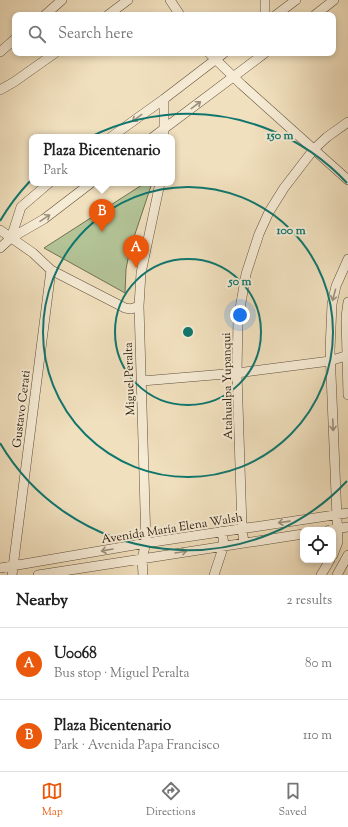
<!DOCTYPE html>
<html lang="en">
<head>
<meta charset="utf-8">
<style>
  body { margin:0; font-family:"Sorts Mill Goudy",serif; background:#f6f6f6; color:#222 }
  .controls { position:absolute; right:12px; bottom:12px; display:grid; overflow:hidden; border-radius:8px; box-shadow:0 2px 6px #0003 }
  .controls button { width:36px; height:36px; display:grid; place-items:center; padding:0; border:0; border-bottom:1px solid #e0e0e0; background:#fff; color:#222; font:20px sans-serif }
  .you { position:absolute; left:240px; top:315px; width:14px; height:14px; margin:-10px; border:3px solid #fff; border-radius:50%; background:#1a73e8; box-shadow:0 0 0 6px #1a73e833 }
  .badge { display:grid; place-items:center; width:26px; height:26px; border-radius:50%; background:#ea580c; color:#fff; font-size:13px; font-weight:700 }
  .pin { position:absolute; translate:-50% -33px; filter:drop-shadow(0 1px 2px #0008) }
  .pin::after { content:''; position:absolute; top:21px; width:14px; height:12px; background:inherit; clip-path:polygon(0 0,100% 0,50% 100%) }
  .popup { position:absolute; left:29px; top:134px; width:146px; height:52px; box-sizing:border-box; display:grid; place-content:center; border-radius:8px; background:#fff; filter:drop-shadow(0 1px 3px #0005); font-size:13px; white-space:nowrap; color:#767676 }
  .popup b { font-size:15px; color:#222 }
  .popup::after { content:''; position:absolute; left:50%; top:100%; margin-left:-8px; border:8px solid transparent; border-top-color:#fff }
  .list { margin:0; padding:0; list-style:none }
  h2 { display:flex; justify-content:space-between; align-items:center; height:52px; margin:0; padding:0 16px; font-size:17px }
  h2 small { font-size:13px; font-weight:400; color:#767676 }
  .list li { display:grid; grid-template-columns:26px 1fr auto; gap:12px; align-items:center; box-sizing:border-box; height:72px; padding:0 16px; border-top:1px solid #e0e0e0 }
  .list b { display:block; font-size:15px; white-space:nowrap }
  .list p { margin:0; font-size:13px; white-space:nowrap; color:#767676 }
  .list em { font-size:13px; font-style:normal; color:#767676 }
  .icon { flex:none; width:22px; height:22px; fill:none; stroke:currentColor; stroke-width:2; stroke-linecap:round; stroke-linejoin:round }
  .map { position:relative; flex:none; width:348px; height:575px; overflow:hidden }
  .search { position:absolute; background:#fff; box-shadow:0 2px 6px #0003; left:12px; right:12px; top:12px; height:44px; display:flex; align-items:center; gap:10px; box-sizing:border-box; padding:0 14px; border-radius:8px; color:#767676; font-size:15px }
  .sheet { height:196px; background:#fff }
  nav { display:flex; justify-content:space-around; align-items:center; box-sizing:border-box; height:56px; border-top:1px solid #e0e0e0; background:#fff; font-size:11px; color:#767676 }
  nav a { display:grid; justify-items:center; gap:2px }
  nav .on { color:#ea580c }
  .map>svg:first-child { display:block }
</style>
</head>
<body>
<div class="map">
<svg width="348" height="575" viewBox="0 0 348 575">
  <rect width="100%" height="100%" fill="#f1e0be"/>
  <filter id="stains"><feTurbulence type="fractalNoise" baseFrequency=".005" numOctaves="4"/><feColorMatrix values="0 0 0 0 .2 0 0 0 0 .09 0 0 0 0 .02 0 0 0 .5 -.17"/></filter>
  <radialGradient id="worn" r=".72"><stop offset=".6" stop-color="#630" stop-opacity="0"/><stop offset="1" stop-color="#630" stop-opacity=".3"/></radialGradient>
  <path fill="#b3c396" stroke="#707252" d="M 145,183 L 152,183 L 130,249 L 126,269 L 125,293 L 44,248 Z"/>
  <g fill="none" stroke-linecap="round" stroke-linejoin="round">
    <g stroke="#5f503b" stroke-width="10">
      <path id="minor" d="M 170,0 L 180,15
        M 45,15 L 62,0
        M 108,15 L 128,0
        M 265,15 L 265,0
        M 276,15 L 296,0
        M 315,15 L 334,0
        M 0,52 L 15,39
        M 209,53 L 242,85 L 348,180
        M 0,90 L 14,82 L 55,53
        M 164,99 L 164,137
        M 111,137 L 164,99 L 224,53
        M 153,137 L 265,53
        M 0,230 L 33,253 L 51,270 L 125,308 L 131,309 L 139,306
        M 11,238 L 21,207 L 49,183
        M 0,248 L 11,238 L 44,219 L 91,183
        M 348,302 L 346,317 L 348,395
        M 142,381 L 237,373 L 330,361 L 348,355
        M 329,530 L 348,527
        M 244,543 L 242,528 L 237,373 L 238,320 L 246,274 L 259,234 L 269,212 L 284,188 L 314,149 L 327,137 L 348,122
        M 333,555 L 338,542 L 330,350 L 332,304 L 336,286 L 348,259
        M 0,568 L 146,543 L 348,513
        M 12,575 L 51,270
        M 38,575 L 303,534
        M 143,575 L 142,558 L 146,543 L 139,306 L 141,273 L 160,183
        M 214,575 L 224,545 L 222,531
        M 321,575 L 330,560
        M 337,575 L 348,555"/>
    </g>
    <use href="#minor" stroke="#f6ebd5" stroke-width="9"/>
  </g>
  <defs><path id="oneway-shaft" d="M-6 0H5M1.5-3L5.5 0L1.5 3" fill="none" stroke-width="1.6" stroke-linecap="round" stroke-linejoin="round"/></defs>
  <g stroke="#9c907c">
    <use href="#oneway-shaft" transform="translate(196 105) rotate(-37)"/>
    <use href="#oneway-shaft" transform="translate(137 118) rotate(144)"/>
    <use href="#oneway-shaft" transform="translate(45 218) rotate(-34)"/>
    <use href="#oneway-shaft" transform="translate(334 295) rotate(105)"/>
    <use href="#oneway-shaft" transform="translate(333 425) rotate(88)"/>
    <use href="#oneway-shaft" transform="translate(284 522) rotate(172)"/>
    <use href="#oneway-shaft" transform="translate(107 550) rotate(170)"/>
    <use href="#oneway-shaft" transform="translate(181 552) rotate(-9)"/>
  </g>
  <g fill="none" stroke="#0f766e" stroke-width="2">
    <circle cx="188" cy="332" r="73"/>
    <circle cx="188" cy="332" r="145"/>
    <path d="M347 481A218 218 0 0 1 0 443M0 221A218 218 0 0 1 347 183"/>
  </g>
  <g text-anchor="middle" stroke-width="4" stroke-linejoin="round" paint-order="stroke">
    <g font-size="12" fill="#2e200f" stroke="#f6ebd5">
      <text transform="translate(129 379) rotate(-92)" y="4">Miguel Peralta</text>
      <text transform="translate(227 386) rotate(-91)" y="4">Atahualpa Yupanqui</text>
      <text transform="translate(21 409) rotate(-83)" y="4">Gustavo Cerati</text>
      <text transform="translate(172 528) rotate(-9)" y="4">Avenida María Elena Walsh</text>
    </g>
  </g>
  <circle cx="188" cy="332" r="6" fill="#0f766e" stroke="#f6ebd5" stroke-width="2"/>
  <g font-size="12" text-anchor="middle" font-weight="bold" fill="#0f766e" stroke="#f6ebd5" stroke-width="4" stroke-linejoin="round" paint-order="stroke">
    <text x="280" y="139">150 m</text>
    <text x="291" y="234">100 m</text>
    <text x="240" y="285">50 m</text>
  </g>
  <rect width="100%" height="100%" filter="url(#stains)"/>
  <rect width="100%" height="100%" fill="url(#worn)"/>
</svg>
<div class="controls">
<button><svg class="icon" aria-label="locate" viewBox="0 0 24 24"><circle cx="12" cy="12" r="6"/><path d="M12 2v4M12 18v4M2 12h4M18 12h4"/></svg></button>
</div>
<div class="you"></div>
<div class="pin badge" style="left:136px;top:268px">A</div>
<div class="pin badge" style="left:102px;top:232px">B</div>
<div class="popup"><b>Plaza Bicentenario</b>Park</div>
<div class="search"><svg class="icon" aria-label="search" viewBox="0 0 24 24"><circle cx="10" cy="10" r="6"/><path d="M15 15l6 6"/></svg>Search here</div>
</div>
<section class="sheet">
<h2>Nearby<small>2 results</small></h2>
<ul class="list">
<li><span class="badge">A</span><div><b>U0068</b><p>Bus stop · Miguel Peralta</p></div><em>80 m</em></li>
<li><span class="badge">B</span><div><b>Plaza Bicentenario</b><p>Park · Avenida Papa Francisco</p></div><em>110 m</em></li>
</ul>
</section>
<nav>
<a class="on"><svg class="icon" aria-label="map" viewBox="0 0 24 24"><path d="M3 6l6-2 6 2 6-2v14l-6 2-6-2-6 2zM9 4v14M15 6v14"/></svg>Map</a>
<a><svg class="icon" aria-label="directions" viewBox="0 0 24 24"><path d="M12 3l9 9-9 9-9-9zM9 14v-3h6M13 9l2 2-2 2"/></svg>Directions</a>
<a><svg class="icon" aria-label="saved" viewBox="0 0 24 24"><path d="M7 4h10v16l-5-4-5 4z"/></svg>Saved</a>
</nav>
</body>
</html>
